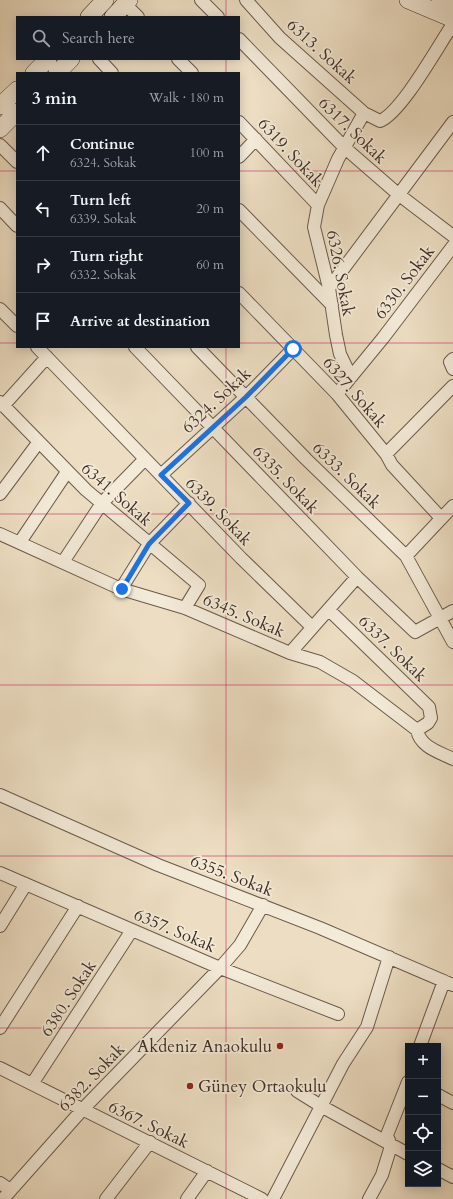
<!DOCTYPE html>
<html lang="en">
<head>
<meta charset="utf-8">
<style>
  body { margin:0; font-family:Cardo,serif; background:#242831; color:#f1f3f6 }
  .controls { position:absolute; right:12px; bottom:12px; display:grid; overflow:hidden; border-radius:0px; box-shadow:0 2px 10px #0003 }
  .controls button { width:36px; height:36px; display:grid; place-items:center; padding:0; border:0; border-bottom:1px solid #363941; background:#171b24; color:#f1f3f6; font:20px sans-serif }
  .stop { position:absolute; width:12px; height:12px; margin:-9px; border:3px solid #1a73e8; border-radius:50%; background:#fff }
  .stop.end { background:#1a73e8; border-color:#fff; box-shadow:0 1px 4px #0008 }
  .list { margin:0; padding:0; list-style:none }
  h2 { display:flex; justify-content:space-between; align-items:center; height:52px; margin:0; padding:0 16px; font-size:17px }
  h2 small { font-size:13px; font-weight:400; color:#9ea1a6 }
  .list li { display:grid; grid-template-columns:26px 1fr auto; gap:12px; align-items:center; box-sizing:border-box; height:56px; padding:0 16px; border-top:1px solid #363941 }
  .list b { display:block; font-size:15px; white-space:nowrap }
  .list p { margin:0; font-size:13px; white-space:nowrap; color:#9ea1a6 }
  .list em { font-size:13px; font-style:normal; color:#9ea1a6 }
  .icon { flex:none; width:22px; height:22px; fill:none; stroke:currentColor; stroke-width:2; stroke-linecap:round; stroke-linejoin:round }
  .map { position:relative; flex:none; width:453px; height:1199px; overflow:hidden }
  .search { position:absolute; background:#171b24; box-shadow:0 2px 10px #0003; left:16px; top:16px; width:224px; height:44px; display:flex; align-items:center; gap:10px; box-sizing:border-box; padding:0 14px; border-radius:0px; color:#9ea1a6; font-size:15px }
  .panel { position:absolute; background:#171b24; box-shadow:0 2px 10px #0003; left:16px; top:72px; width:224px; height:276px; border-radius:0px }
  .map>svg:first-child { display:block }
</style>
</head>
<body>
<div class="map">
<svg width="453" height="1199" viewBox="0 0 453 1199">
  <rect width="100%" height="100%" fill="#eddec3"/>
  <filter id="stains"><feTurbulence type="fractalNoise" baseFrequency=".005" numOctaves="4"/><feColorMatrix values="0 0 0 0 .2 0 0 0 0 .09 0 0 0 0 .02 0 0 0 .5 -.17"/></filter>
  <radialGradient id="worn" r=".72"><stop offset=".6" stop-color="#630" stop-opacity="0"/><stop offset="1" stop-color="#630" stop-opacity=".3"/></radialGradient>
  <g fill="none" stroke-linecap="round" stroke-linejoin="round">
    <g stroke="#6b5a4d" stroke-width="14">
      <path id="street" d="M 201,0 L 218,17
        M 246,0 L 280,38 L 364,113 L 380,121 C 402,112 438,46 453,24
        M 125,4 L 138,17
        M 239,39 L 345,148 L 398,194 L 453,236
        M 99,59 L 112,73
        M 178,59 L 192,73
        M 239,122 L 318,205
        M 0,145 L 17,162
        M 239,157 L 256,139
        M 0,208 L 17,226
        M 239,210 L 332,305
        M 329,288 L 453,122
        M 239,293 L 337,394 L 386,454 L 392,465 L 441,518
        M 0,309 L 17,326
        M 37,347 L 241,558 L 312,627
        M 135,347 L 357,577 L 415,632 L 453,611
        M 197,347 L 306,459 L 406,556 L 453,642
        M 453,359 L 450,362 L 453,369
        M 351,377 L 340,354 L 336,335 L 329,288 L 314,227 L 318,205 L 338,159 L 364,113
        M 337,394 L 383,338 L 453,246
        M 0,402 L 86,490 L 199,585 L 185,608
        M 3,406 L 47,357
        M 386,454 L 453,386
        M 161,475 L 246,397 L 293,349
        M 0,494 L 38,443
        M 0,534 L 121,589 L 185,608 L 290,653 L 320,662 L 353,681 L 417,730 C 420,747 439,752 453,759
        M 20,542 L 67,472
        M 406,556 L 453,506
        M 63,562 L 102,503 L 145,459
        M 121,589 L 149,544 L 189,503
        M 329,610 L 429,707 L 431,718 L 428,723 L 417,730
        M 290,653 L 357,577
        M 0,795 L 158,865 L 320,928 L 453,985
        M 0,873 L 220,968 L 338,1014
        M 0,926 L 26,884
        M 0,1028 L 78,906
        M 420,1046 L 444,981
        M 0,1068 L 262,1199
        M 32,1084 L 132,930
        M 297,1091 L 321,1106 L 408,1154
        M 438,1095 L 453,1103
        M 438,1169 L 453,1177
        M 0,1183 L 10,1190
        M 3,1199 L 82,1110 L 220,968 L 240,945 L 263,905
        M 106,1199 L 150,1142
        M 187,1199 L 207,1171
        M 273,1199 L 343,1064 L 367,1027 L 389,957
        M 369,1199 L 382,1175 L 391,1146 L 387,1135 L 408,1082"/>
    </g>
    <g stroke="#402e26" stroke-width="18">
      <path id="secondary" d="M 408,0 L 453,19
        M 440,0 L 453,5
        M 89,17 L 105,0
        M 113,17 L 129,0
        M 34,73 L 48,59
        M 57,73 L 71,59
        M 0,106 L 17,90
        M 0,129 L 17,112"/>
    </g>
    <use href="#street" stroke="#f3ead8" stroke-width="12"/>
    <use href="#secondary" stroke="#f3ead8" stroke-width="17"/>
  </g>
  <g fill="none" stroke-linecap="round" stroke-linejoin="round">
    <path stroke="#1a73e8" stroke-width="5" d="M 122,589 L 149,544 L 189,503 L 161,475 L 246,397 L 293,349"/>
  </g>
  <path fill="none" stroke="#c2185b" stroke-width="1" stroke-opacity="0.55" d="M 226,0 L 226,17M 226,59 L 226,73M 0,171 L 17,171M 239,171 L 453,171M 0,343 L 17,343M 239,343 L 453,343M 226,347 L 226,1199M 0,514 L 453,514M 0,685 L 453,685M 0,856 L 453,856M 0,1028 L 453,1028"/>
  <g fill="#8f2418" stroke="#f3ead8" stroke-width="1.5">
    <circle cx="280" cy="1046" r="4"/>
    <circle cx="190" cy="1086" r="4"/>
  </g>
  <g text-anchor="middle" stroke-width="3.5" stroke-linejoin="round" paint-order="stroke">
    <g font-size="17" fill="#402e26" stroke="#f3ead8">
      <text transform="translate(322 51) rotate(42)" y="6">6313. Sokak</text>
      <text transform="translate(353 130) rotate(44)" y="6">6317. Sokak</text>
      <text transform="translate(291 152) rotate(47)" y="6">6319. Sokak</text>
      <text transform="translate(341 273) rotate(79)" y="6">6326. Sokak</text>
      <text transform="translate(404 282) rotate(-53)" y="6">6330. Sokak</text>
      <text transform="translate(355 392) rotate(49)" y="6">6327. Sokak</text>
      <text transform="translate(216 400) rotate(-43)" y="6">6324. Sokak</text>
      <text transform="translate(347 475) rotate(44)" y="6">6333. Sokak</text>
      <text transform="translate(286 479) rotate(46)" y="6">6335. Sokak</text>
      <text transform="translate(117 494) rotate(41)" y="6">6341. Sokak</text>
      <text transform="translate(219 511) rotate(46)" y="6">6339. Sokak</text>
      <text transform="translate(244 615) rotate(23)" y="6">6345. Sokak</text>
      <text transform="translate(393 648) rotate(44)" y="6">6337. Sokak</text>
      <text transform="translate(232 875) rotate(21)" y="6">6355. Sokak</text>
      <text transform="translate(175 930) rotate(23)" y="6">6357. Sokak</text>
      <text transform="translate(68 998) rotate(-57)" y="6">6380. Sokak</text>
      <text transform="translate(91 1077) rotate(-46)" y="6">6382. Sokak</text>
      <text transform="translate(149 1124) rotate(26)" y="6">6367. Sokak</text>
    </g>
    <g font-size="17" fill="#402e26" stroke="#f3ead8" text-anchor="end">
      <text x="272" y="1052">Akdeniz Anaokulu</text>
      <text x="198" y="1092" text-anchor="start">Güney Ortaokulu</text>
    </g>
  </g>
  <rect width="100%" height="100%" filter="url(#stains)"/>
  <rect width="100%" height="100%" fill="url(#worn)"/>
</svg>
<div class="controls">
<button>+</button>
<button>−</button>
<button><svg class="icon" aria-label="locate" viewBox="0 0 24 24"><circle cx="12" cy="12" r="6"/><path d="M12 2v4M12 18v4M2 12h4M18 12h4"/></svg></button>
<button><svg class="icon" aria-label="layers" viewBox="0 0 24 24"><path d="M12 4l9 5-9 5-9-5zM3 14l9 5 9-5"/></svg></button>
</div>
<div class="stop" style="left:293px;top:349px"></div>
<div class="stop end" style="left:122px;top:589px"></div>
<div class="search"><svg class="icon" aria-label="search" viewBox="0 0 24 24"><circle cx="10" cy="10" r="6"/><path d="M15 15l6 6"/></svg>Search here</div>
<section class="panel">
<h2>3 min<small>Walk · 180 m</small></h2>
<ul class="list">
<li><svg class="icon" aria-label="ahead" viewBox="0 0 24 24"><path d="M12 20V5M6 11l6-6 6 6"/></svg><div><b>Continue</b><p>6324. Sokak</p></div><em>100 m</em></li>
<li><svg class="icon" aria-label="left" viewBox="0 0 24 24"><path d="M17 20v-9H6M10 6l-5 5 5 5"/></svg><div><b>Turn left</b><p>6339. Sokak</p></div><em>20 m</em></li>
<li><svg class="icon" aria-label="right" viewBox="0 0 24 24"><path d="M7 20v-9h11M14 6l5 5-5 5"/></svg><div><b>Turn right</b><p>6332. Sokak</p></div><em>60 m</em></li>
<li><svg class="icon" aria-label="arrive" viewBox="0 0 24 24"><path d="M6 21V4h12l-3 4 3 4H6"/></svg><div><b>Arrive at destination</b></div></li>
</ul>
</section>
</div>
</body>
</html>
